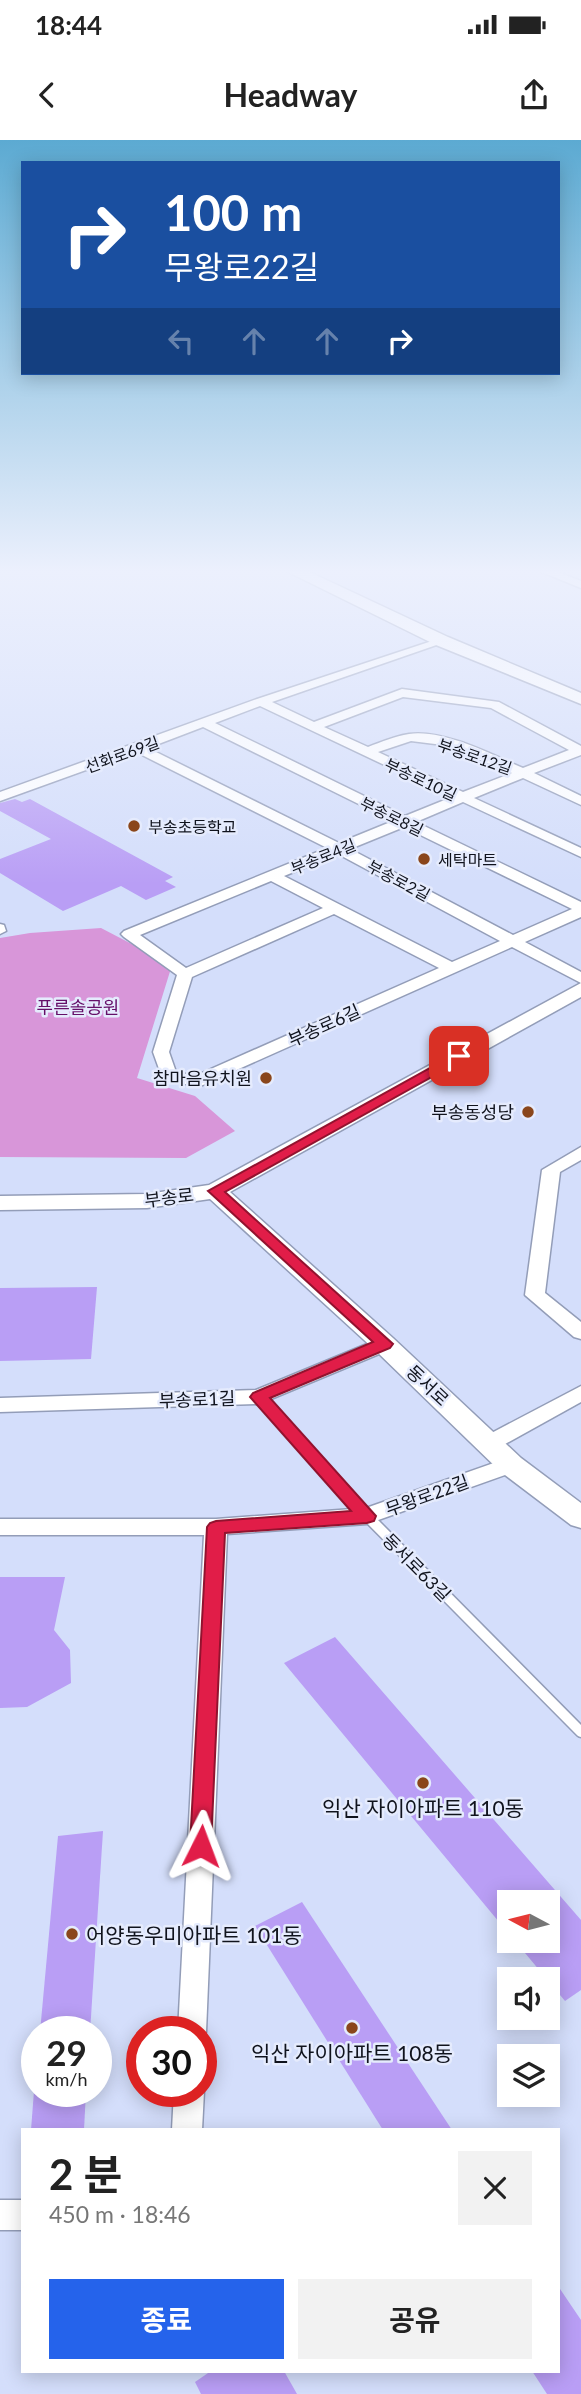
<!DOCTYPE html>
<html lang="ko">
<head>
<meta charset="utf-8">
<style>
	:root { --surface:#fff; --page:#f2f2f2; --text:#222; --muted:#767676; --accent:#2563eb }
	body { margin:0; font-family:Lato,"Noto Sans KR",sans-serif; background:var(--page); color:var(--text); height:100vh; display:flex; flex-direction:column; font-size:26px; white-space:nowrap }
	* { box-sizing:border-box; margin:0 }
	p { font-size:23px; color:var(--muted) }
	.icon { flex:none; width:38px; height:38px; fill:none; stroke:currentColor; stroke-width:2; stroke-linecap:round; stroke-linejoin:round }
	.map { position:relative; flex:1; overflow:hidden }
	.side { position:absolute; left:21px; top:1988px; width:539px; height:245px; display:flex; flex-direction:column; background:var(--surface); border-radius:0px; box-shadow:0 4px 18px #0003 }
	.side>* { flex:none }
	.top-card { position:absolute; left:21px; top:21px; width:539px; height:214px; border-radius:0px; box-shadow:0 4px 18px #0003; background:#1a4fa0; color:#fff; overflow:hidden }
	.needle { width:46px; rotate:277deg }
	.fabs { position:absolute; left:497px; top:1750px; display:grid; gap:14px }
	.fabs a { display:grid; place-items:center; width:63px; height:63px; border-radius:0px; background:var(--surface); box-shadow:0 4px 18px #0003; font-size:35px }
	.speed { position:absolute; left:21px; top:1876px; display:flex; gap:14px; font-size:35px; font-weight:700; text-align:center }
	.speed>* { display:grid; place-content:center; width:91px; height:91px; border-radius:50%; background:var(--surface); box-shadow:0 4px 18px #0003; line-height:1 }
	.speed small { font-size:18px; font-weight:400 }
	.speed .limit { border:10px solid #d22; background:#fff; color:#111 }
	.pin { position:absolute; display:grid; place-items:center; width:60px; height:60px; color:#fff; margin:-30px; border-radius:14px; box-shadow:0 4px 10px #0006 }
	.me { position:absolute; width:77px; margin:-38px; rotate:3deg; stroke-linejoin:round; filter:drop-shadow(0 0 5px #0008) }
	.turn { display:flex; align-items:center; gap:24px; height:147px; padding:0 28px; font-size:32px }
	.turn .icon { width:91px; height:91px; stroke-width:2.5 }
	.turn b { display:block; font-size:49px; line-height:60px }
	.lanes { display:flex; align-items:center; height:66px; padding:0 28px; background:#0003; justify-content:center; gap:35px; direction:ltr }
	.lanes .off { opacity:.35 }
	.round { display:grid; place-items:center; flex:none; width:74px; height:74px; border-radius:0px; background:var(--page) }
	.summary { display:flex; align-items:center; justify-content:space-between; height:119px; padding:0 28px }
	h1 { font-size:42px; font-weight:700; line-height:52px }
	.action { display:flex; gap:14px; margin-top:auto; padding:14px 28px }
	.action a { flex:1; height:80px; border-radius:0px; background:var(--accent); color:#fff; font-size:28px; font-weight:700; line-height:80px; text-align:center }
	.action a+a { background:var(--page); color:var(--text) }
	.status { display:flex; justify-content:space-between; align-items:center; height:49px; padding:0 35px; background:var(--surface); direction:ltr }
	.status svg { height:19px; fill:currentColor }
	header { display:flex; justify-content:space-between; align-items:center; height:91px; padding:0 28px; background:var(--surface); font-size:32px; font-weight:700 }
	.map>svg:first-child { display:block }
</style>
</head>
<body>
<div class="status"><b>18:44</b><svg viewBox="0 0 49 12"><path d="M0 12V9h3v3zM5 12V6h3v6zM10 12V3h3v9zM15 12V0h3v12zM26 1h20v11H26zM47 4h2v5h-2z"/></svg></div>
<header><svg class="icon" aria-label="back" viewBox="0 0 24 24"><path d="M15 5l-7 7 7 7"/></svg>Headway<svg class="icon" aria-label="share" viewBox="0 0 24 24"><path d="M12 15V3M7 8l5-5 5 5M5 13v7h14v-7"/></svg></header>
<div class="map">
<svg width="581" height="2254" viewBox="0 0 581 2254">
	<rect width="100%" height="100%" fill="#d4defb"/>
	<!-- green -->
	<path fill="#d896d9" d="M101 788 172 825 137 938 195 956 235 991 186 1018 0 1017V798L30 793Z"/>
	<!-- building -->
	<g fill="#b99ef5">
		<path d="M15 659 22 662 30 659 173 737 165 741 176 747 146 760 121 746 63 771 0 733V719L51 699 0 671V663Z"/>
		<path d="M97 1147 91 1219 0 1221V1148Z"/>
		<path d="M0 1437H65L54 1490 70 1510 71 1543 27 1567 0 1568Z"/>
		<path d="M335 1497 581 1780V1850L565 1861 515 1801H548V1762H509V1794L284 1523Z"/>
		<path d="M103 1691 90 1892H40L58 1696Z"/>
		<path d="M302 1762 452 1990H383L255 1786Z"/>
		<path d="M34 1951H86L84 1990H31Z"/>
		<path d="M558 2146 581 2180V2254H547L532 2231H558Z"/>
		<path d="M211 2231H284L297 2254H201L195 2242Z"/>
	</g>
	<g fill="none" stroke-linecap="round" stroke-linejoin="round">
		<defs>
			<path id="service" d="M259 1257 367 1376 581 1592"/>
			<path id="pedestrian" d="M0 784 4 785 6 791 0 794Z"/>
			<g id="minor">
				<path d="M532 428H547L581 441V448Z"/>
				<path d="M438 499 448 501 272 562 314 582 402 549 499 562 581 606V615L534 633 581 656V665L523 638 474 658 581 708V717L463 662 416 682 581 762V777L525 802 581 832V843L512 807 203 945 197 946 163 940 153 912 177 835 124 797 121 794 124 791 327 708 136 612 0 661V652L257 559ZM403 557 491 568 569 610 523 628C493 615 443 589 409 594 395 596 381 602 368 607L324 587ZM260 566 452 657 405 676 215 583ZM203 587 393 681 339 703 148 608ZM411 601 443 605 512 633 463 652 378 612ZM404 687 572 769 513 795 350 709ZM338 714 500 801 452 822 284 736ZM271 741 323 768 186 828 140 795ZM334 774 439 828 195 936 176 932 169 912 192 837Z"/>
				<path d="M581 1007V1020L560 1032 545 1153 581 1182V1199L574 1197 525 1155 542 1030Z"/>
				<path d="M384 1197 391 1199 394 1204 391 1209 259 1264 0 1272V1258L256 1250Z"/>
				<path d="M581 1246V1262L498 1308 490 1310 482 1308 479 1303 482 1298Z"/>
				<path d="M511 1317 519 1320 522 1325 519 1330 367 1384 227 1394 206 1892 201 1902V1892H178L204 1395H0V1379H216L366 1368Z"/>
				<path d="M201 1946 204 1951 202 1990H172L174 1951H201Z"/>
				<rect x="0" y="2060" width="23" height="30"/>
			</g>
			<path id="tertiary" d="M581 843V857L230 1052 393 1198 521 1318 581 1363V1388L571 1385 501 1332 375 1210 210 1059 147 1068 0 1070V1056L147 1054 209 1045Z"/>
			<path id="secondary" d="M280 428H301L448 497 581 553V564L436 505Z"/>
		</defs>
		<!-- service casing -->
		<use href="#service" stroke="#939db8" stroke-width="13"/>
		<!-- pedestrian casing -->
		<use href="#pedestrian" stroke="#939db8" stroke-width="3"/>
		<!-- minor casing -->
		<use href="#minor" stroke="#939db8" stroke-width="3"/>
		<!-- tertiary casing -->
		<use href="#tertiary" stroke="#939db8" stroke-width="3"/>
		<!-- secondary casing -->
		<use href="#secondary" stroke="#939db8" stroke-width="3"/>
		<!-- service -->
		<use href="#service" stroke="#fff" stroke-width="10"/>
		<!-- pedestrian -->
		<use href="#pedestrian" fill="#fff" fill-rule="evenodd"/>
		<!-- minor -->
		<use href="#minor" fill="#fff" fill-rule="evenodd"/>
		<!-- tertiary -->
		<use href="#tertiary" fill="#fff" fill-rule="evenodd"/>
		<!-- secondary -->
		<use href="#secondary" fill="#fff" fill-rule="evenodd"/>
	</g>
	<!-- sky -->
	<linearGradient id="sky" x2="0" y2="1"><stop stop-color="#5caad2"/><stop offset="0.58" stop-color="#ecf0fd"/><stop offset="1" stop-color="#ecf0fd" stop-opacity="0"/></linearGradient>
	<rect width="581" height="744" fill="url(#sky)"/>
	<!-- route -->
	<path fill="#e11d48" stroke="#92132f" stroke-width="2" d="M459 912 466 916 464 919 225 1052 393 1204 390 1208 270 1258 376 1376 374 1381 367 1383 225 1393 211 1706 208 1712 201 1715 193 1712 190 1706 207 1387 210 1383 216 1381 351 1371 250 1257 253 1253 373 1202 208 1051Z"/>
	<!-- markers -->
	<g fill="#8a461b" stroke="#e5ebfd" stroke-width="2.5">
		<circle cx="134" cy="686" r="7"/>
		<circle cx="424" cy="719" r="7"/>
		<circle cx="266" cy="938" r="7"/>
		<circle cx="528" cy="972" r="7"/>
		<circle cx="423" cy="1643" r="7"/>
		<circle cx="72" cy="1794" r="7"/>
		<circle cx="352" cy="1888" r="7"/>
	</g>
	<g text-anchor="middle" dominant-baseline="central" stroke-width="5" stroke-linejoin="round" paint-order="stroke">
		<!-- far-street labels -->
		<g font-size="16" fill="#10131d" stroke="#e5ebfd">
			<text transform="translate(122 614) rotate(-20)">선화로69길</text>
			<text transform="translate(475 616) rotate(19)">부송로12길</text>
			<text transform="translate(421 639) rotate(25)">부송로10길</text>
			<text transform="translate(392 676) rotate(26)">부송로8길</text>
			<text transform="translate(323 716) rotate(-22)">부송로4길</text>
			<text transform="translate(399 740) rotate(28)">부송로2길</text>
		</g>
		<!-- far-poi labels -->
		<g font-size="16" fill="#10131d" stroke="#e5ebfd" text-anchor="start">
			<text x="148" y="686">부송초등학교</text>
			<text x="438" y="719">세탁마트</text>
		</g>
		<!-- park labels -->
		<g font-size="18" fill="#650f69" stroke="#e5ebfd">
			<text x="78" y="867">푸른솔공원</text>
		</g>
		<!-- street labels -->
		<g font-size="18" fill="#10131d" stroke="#e5ebfd">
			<text transform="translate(324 885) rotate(-24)">부송로6길</text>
			<text transform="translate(169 1057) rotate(-7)">부송로</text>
			<text transform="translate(428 1245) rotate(43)">동서로</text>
			<text transform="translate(197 1259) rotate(-2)">부송로1길</text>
			<text transform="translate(427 1355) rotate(-20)">무왕로22길</text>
			<text transform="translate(417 1427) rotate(45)">동서로63길</text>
		</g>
		<!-- poi labels -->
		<g font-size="18" fill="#10131d" stroke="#e5ebfd" text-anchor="end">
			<text x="252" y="938">참마음유치원</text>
			<text x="514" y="972">부송동성당</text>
		</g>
		<!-- near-poi labels -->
		<g font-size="21" fill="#10131d" stroke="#e5ebfd">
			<text x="423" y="1667">익산 자이아파트 110동</text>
			<text x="86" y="1794" text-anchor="start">어양동우미아파트 101동</text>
			<text x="352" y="1912">익산 자이아파트 108동</text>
		</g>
	</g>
</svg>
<div class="fabs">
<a><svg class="needle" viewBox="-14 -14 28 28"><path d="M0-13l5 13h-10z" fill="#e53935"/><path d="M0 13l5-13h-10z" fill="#767676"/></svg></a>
<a><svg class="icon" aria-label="sound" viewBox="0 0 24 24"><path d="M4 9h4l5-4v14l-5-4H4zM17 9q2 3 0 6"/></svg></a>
<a><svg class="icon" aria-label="layers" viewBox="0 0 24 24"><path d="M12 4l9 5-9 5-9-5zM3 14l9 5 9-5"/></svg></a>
</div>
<div class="speed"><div>29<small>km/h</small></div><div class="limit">30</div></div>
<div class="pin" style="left:459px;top:916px;background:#d93025"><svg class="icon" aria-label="arrive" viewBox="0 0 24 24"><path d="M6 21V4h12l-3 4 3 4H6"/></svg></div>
<svg class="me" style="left:201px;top:1706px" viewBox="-20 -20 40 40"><path d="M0-17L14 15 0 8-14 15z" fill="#e11d48" stroke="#fff" stroke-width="4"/></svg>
<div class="top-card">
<div class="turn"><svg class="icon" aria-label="right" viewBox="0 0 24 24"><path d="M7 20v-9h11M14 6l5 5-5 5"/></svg><div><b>100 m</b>무왕로22길</div></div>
<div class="lanes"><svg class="icon off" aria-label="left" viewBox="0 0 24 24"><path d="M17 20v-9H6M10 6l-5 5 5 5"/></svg><svg class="icon off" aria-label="ahead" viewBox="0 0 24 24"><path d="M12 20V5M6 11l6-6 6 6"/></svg><svg class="icon off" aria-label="ahead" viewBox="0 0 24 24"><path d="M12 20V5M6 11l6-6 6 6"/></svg><svg class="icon" aria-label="right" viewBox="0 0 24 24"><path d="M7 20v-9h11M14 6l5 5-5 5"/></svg></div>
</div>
<section class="side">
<div class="summary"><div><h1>2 분</h1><p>450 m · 18:46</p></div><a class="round"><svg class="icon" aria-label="close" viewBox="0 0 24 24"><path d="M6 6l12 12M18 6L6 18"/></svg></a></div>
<div class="action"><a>종료</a><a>공유</a></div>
</section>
</div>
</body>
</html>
